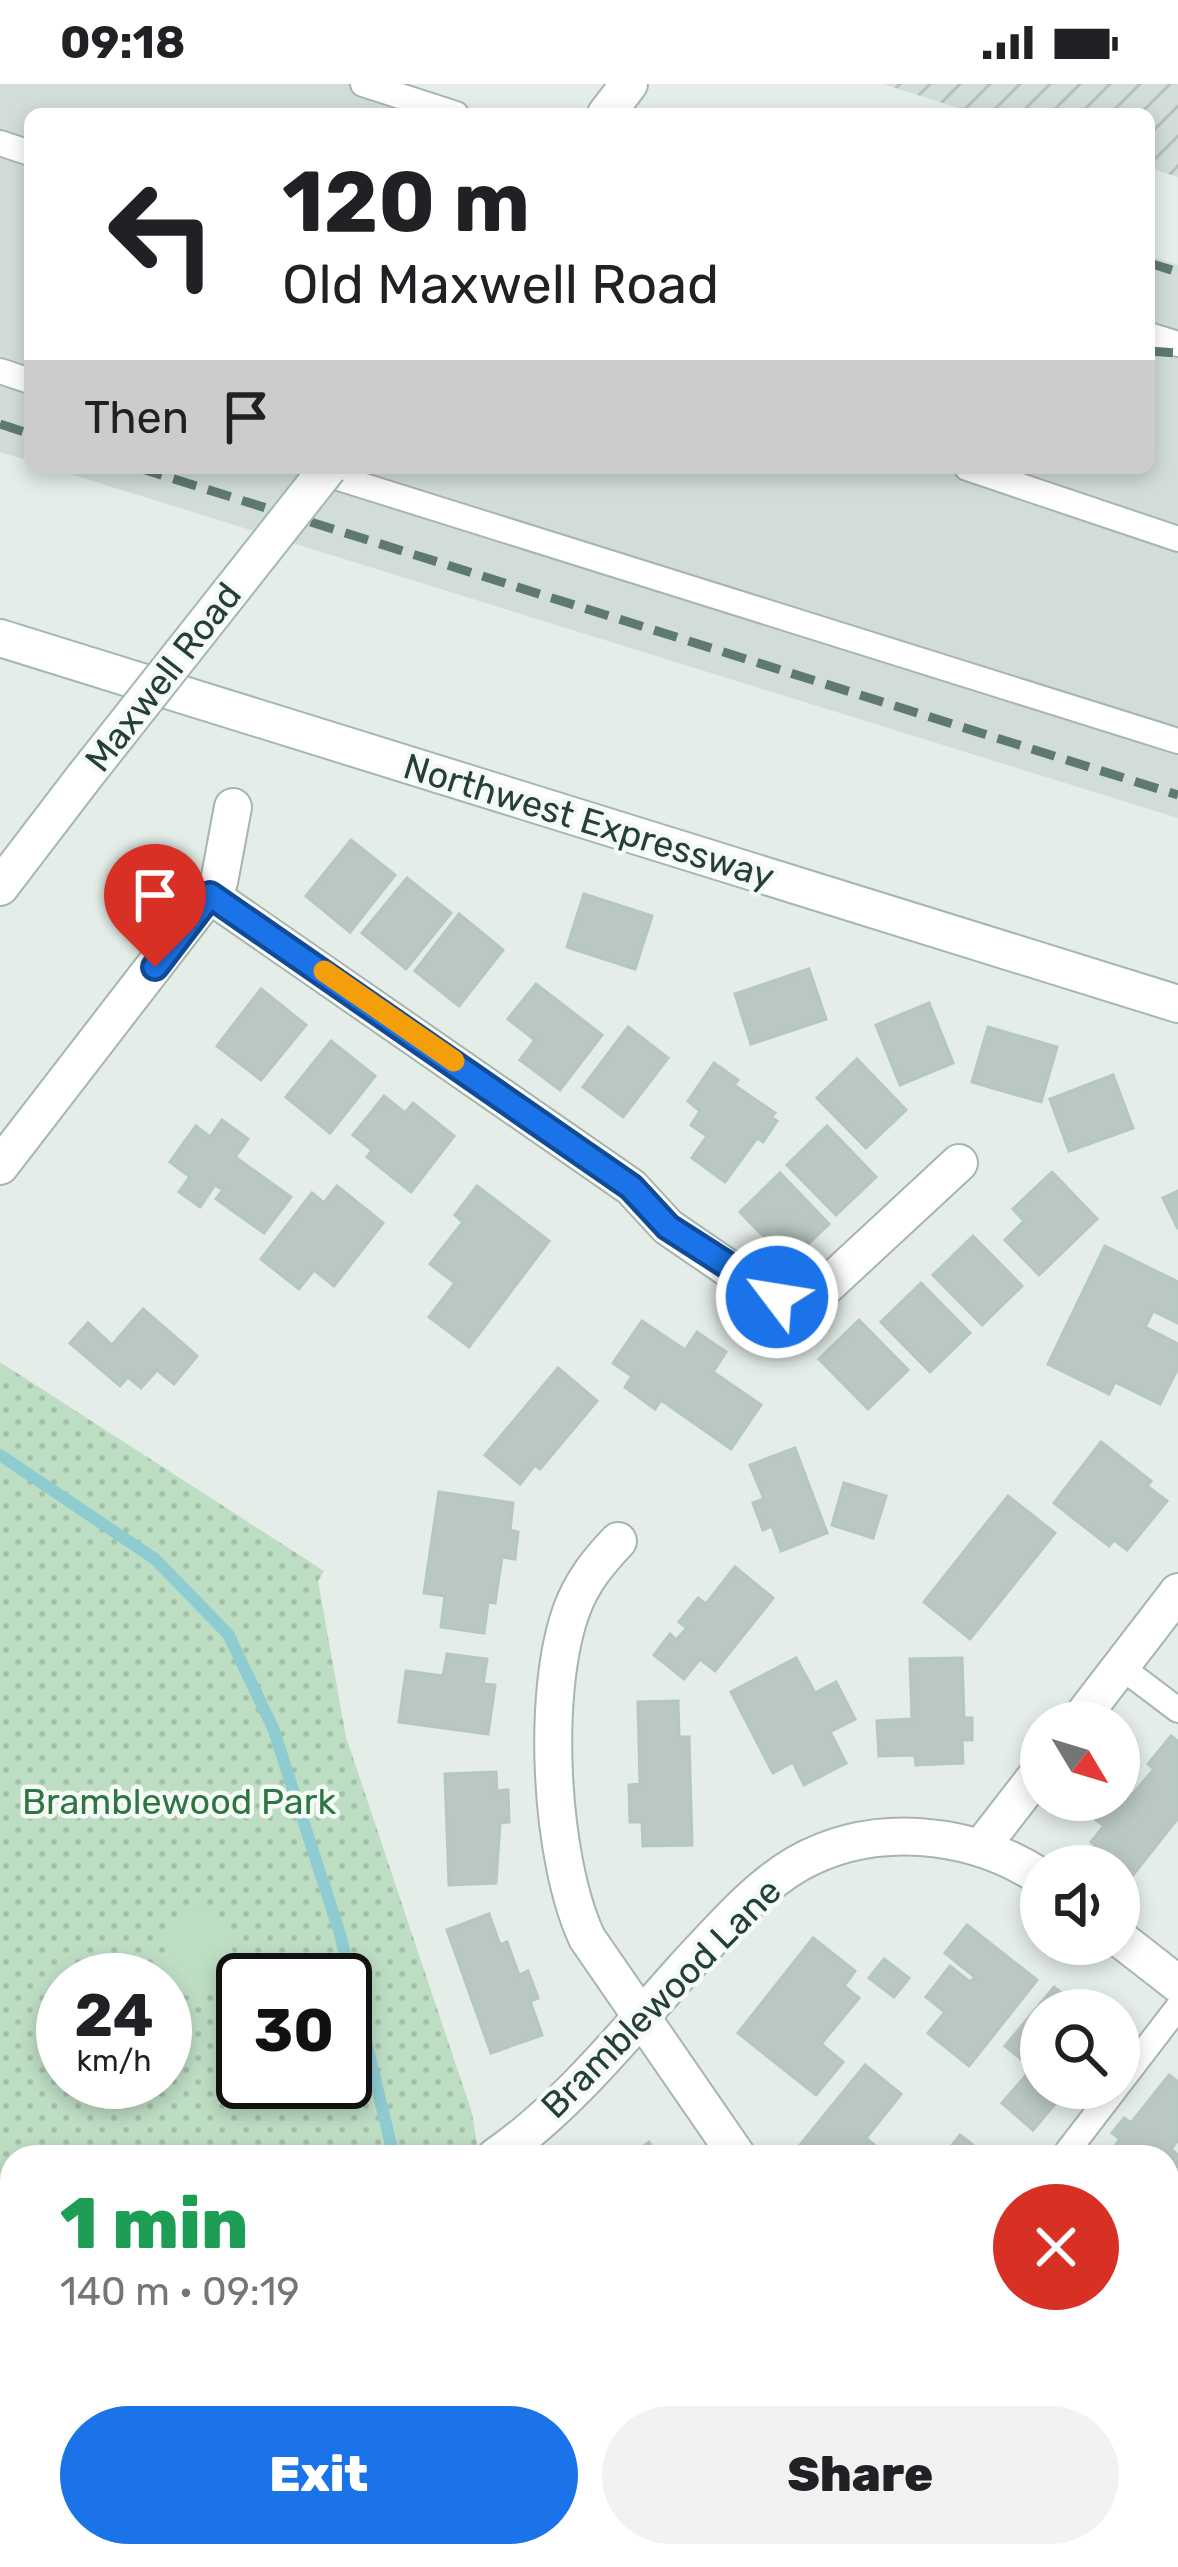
<!DOCTYPE html>
<html lang="en">
<head>
<meta charset="utf-8">
<style>
	:root { --surface:#fff; --page:#f2f2f2; --text:#202124; --muted:#757577; --accent:#1a73e8 }
	body { margin:0; font-family:Rubik,sans-serif; background:var(--page); color:var(--text); height:100vh; display:flex; flex-direction:column; font-size:45px; white-space:nowrap }
	* { box-sizing:border-box; margin:0 }
	p { font-size:39px; color:var(--muted) }
	.icon { flex:none; width:66px; height:66px; fill:none; stroke:currentColor; stroke-width:2; stroke-linecap:round; stroke-linejoin:round }
	.map { position:relative; flex:1; overflow:hidden }
	.side { position:absolute; left:0px; top:2061px; width:1179px; height:423px; display:flex; flex-direction:column; background:var(--surface); border-radius:36px 36px 0 0; box-shadow:0 6px 18px #0003 }
	.side>* { flex:none }
	.hud { position:absolute; left:24px; top:24px; width:1131px; height:366px; border-radius:18px; box-shadow:0 6px 18px #0003; background:#fff; color:var(--text); overflow:hidden }
	.needle { width:78px; rotate:128deg }
	.tools { position:absolute; left:1020px; top:1617px; display:grid; gap:24px }
	.tools a { display:grid; place-items:center; width:120px; height:120px; border-radius:50%; background:var(--surface); box-shadow:0 6px 18px #0003; font-size:60px }
	.speed { position:absolute; left:36px; top:1869px; display:flex; gap:24px; font-size:60px; font-weight:700; text-align:center }
	.speed>* { display:grid; place-content:center; width:156px; height:156px; border-radius:50%; background:var(--surface); box-shadow:0 6px 18px #0003; line-height:1 }
	.speed small { font-size:30px; font-weight:400 }
	.speed .limit { border:6px solid #111; border-radius:18px; background:#fff; color:#111 }
	.pin { position:absolute; display:grid; place-items:center; width:102px; height:102px; color:#fff; margin:-123px -51px; border-radius:50% 50% 50% 0; rotate:-45deg; box-shadow:0 0 12px #0007 }
	.pin .icon { rotate:45deg }
	.me { position:absolute; width:132px; margin:-66px; rotate:301deg; stroke-linejoin:round; filter:drop-shadow(0 0 9px #0008) }
	.turn { display:flex; align-items:center; gap:42px; height:252px; padding:0 60px; font-size:54px }
	.turn .icon { width:156px; height:156px; stroke-width:2.5 }
	.turn b { display:block; font-size:84px; line-height:102px }
	.then { display:flex; align-items:center; height:114px; padding:0 60px; background:#0003; gap:24px; font-size:45px }
	.round { display:grid; place-items:center; flex:none; width:126px; height:126px; border-radius:63px; background:var(--page) }
	.overview { display:flex; align-items:center; justify-content:space-between; height:204px; padding:0 60px }
	h1 { font-size:72px; font-weight:800; line-height:90px; color:#1e9e55 }
	.cta { display:flex; gap:24px; margin-top:auto; padding:24px 60px }
	.cta a { flex:1; height:138px; border-radius:72px; background:var(--accent); color:#fff; font-size:48px; font-weight:800; line-height:138px; text-align:center }
	.cta a+a { background:var(--page); color:var(--text) }
	.status { display:flex; justify-content:space-between; align-items:center; height:84px; padding:0 60px; background:var(--surface); direction:ltr }
	.status svg { height:33px; fill:currentColor }
	.map>svg:first-child { display:block }
</style>
</head>
<body>
<div class="status"><b>09:18</b><svg viewBox="0 0 49 12"><path d="M0 12V9h3v3zM5 12V6h3v6zM10 12V3h3v9zM15 12V0h3v12zM26 1h20v11H26zM47 4h2v5h-2z"/></svg></div>
<div class="map">
<svg width="1178" height="2483" viewBox="0 0 1178 2483">
	<defs>
		<pattern id="industrial-furrows" width="10" height="10" patternUnits="userSpaceOnUse" patternTransform="scale(3)"><rect width="10" height="10" fill="#d2ddd7"/><path d="M-1 1l2-2M0 10L10 0M9 11l2-2" fill="none" stroke="#b4bfb9"/></pattern>
		<pattern id="park-dots" width="8" height="8" patternUnits="userSpaceOnUse" patternTransform="scale(3)"><rect width="8" height="8" fill="#bedec4"/><path d="M2 2h.1M6 6h.1" fill="none" stroke="#a3c0a9" stroke-width="1.8" stroke-linecap="round"/></pattern>
	</defs>
	<rect width="100%" height="100%" fill="#e4ede8"/>
	<!-- built -->
	<g fill="#d2ddd7">
		<path d="M0 0H392L485 30H30V377L0 368Z"/>
		<path d="M1149 172 1178 181V734L51 384H1149Z"/>
	</g>
	<!-- industrial -->
	<path fill="url(#industrial-furrows)" d="M883 0H1178V93L1149 84V30H977Z"/>
	<!-- park -->
	<path fill="url(#park-dots)" fill-rule="evenodd" d="M0 1278 324 1487 318 1497 346 1653 472 2029 479 2073H12V2472H611L620 2483H0ZM63 1896H165V1998H63ZM243 1896H345V1998H243Z"/>
	<!-- garden -->
	<path fill="#bedec4" d="M198 1827 224 1837 240 1892 182 1910C160 1885 153 1832 198 1827Z"/>
	<g fill="none" stroke-linecap="round" stroke-linejoin="round">
		<!-- stream -->
		<g stroke="#8eccd1" stroke-width="12">
			<path d="M0 1371 155 1475 228 1550 273 1644 340 1850 394 2073"/>
			<path d="M493 2472 497 2483"/>
		</g>
	</g>
	<!-- building -->
	<g fill="#b9c8c1" stroke="#b6c7bf" stroke-width="3">
		<path d="M351 756 395 791 350 848 306 812Z"/>
		<path d="M407 794 451 829 406 885 362 849Z"/>
		<path d="M584 810 652 832 635 885 567 863Z"/>
		<path d="M459 830 503 866 459 922 415 887Z"/>
		<path d="M809 885 826 935 751 960 735 910Z"/>
		<path d="M536 900 602 951 560 1006 520 976 535 956 508 935Z"/>
		<path d="M261 905 306 941 261 996 217 962Z"/>
		<path d="M929 919 953 979 900 1001 876 941Z"/>
		<path d="M628 943 668 974 623 1033 583 1003Z"/>
		<path d="M988 943 1057 963 1041 1018 972 998Z"/>
		<path d="M331 957 375 992 330 1049 286 1013Z"/>
		<path d="M857 975 906 1026 866 1064 817 1014Z"/>
		<path d="M714 979 738 996 734 1001 775 1029 771 1033 777 1037 763 1058 757 1054 725 1098 692 1074 707 1052 691 1041 700 1027 688 1017Z"/>
		<path d="M1113 991 1133 1044 1069 1067 1050 1015Z"/>
		<path d="M384 1012 405 1029 413 1019 454 1052 411 1108 367 1073 372 1066 353 1051Z"/>
		<path d="M222 1036 248 1055 235 1073 291 1113 264 1149 216 1115 223 1106 215 1101 200 1123 179 1108 190 1093 170 1078 196 1042 210 1053Z"/>
		<path d="M827 1042 876 1093 836 1131 787 1081Z"/>
		<path d="M1052 1088 1097 1135 1039 1191 1005 1156 1024 1137 1013 1125Z"/>
		<path d="M780 1089 829 1140 789 1178 740 1128Z"/>
		<path d="M337 1102 383 1139 334 1202 314 1186 299 1205 261 1175 312 1109 324 1119Z"/>
		<path d="M477 1102 549 1157 469 1263 429 1233 455 1199 430 1180 463 1138 455 1131Z"/>
		<path d="M1178 1107V1145L1163 1114Z"/>
		<path d="M973 1152 1022 1202 982 1241 933 1191Z"/>
		<path d="M1105 1162 1178 1198V1239L1153 1227 1145 1243 1178 1260V1284L1160 1320 1115 1298 1109 1310 1048 1280Z"/>
		<path d="M921 1199 970 1249 930 1288 881 1238Z"/>
		<path d="M143 1225 197 1272 174 1300 157 1286 141 1304 128 1293 120 1302 70 1259 88 1239 112 1261Z"/>
		<path d="M859 1236 908 1286 868 1325 819 1275Z"/>
		<path d="M642 1237 685 1266 697 1248 726 1268 713 1288 761 1321 731 1365 661 1316 655 1325 625 1303 632 1292 613 1279Z"/>
		<path d="M558 1284 597 1317 540 1385 535 1381 520 1400 485 1371Z"/>
		<path d="M1101 1358 1151 1397 1147 1402 1167 1417 1127 1466 1114 1456 1109 1462 1054 1419Z"/>
		<path d="M795 1364 827 1449 781 1467 772 1442 763 1446 753 1419 764 1415 750 1381Z"/>
		<path d="M844 1399 886 1412 873 1454 832 1441Z"/>
		<path d="M439 1408 513 1419 510 1446 518 1448 515 1475 502 1473 495 1519 488 1518 484 1549 441 1543 445 1512 424 1509Z"/>
		<path d="M1008 1412 1055 1449 970 1555 924 1518Z"/>
		<path d="M735 1483 773 1514 715 1587 700 1575 684 1595 654 1571 670 1550 676 1556 687 1544 679 1538 698 1514 706 1520Z"/>
		<path d="M447 1570 487 1575 483 1600 495 1601 488 1650 399 1638 406 1587 443 1592Z"/>
		<path d="M796 1574 815 1609 836 1598 855 1635 830 1648 846 1679 804 1701 793 1678 773 1689 731 1608Z"/>
		<path d="M962 1574 964 1634H972V1656H962L963 1679 916 1681 915 1671 879 1672 877 1637 912 1635 910 1575Z"/>
		<path d="M678 1617 679 1653H689L692 1761 643 1762 642 1738H630L629 1701 640 1700 638 1618Z"/>
		<path d="M1171 1652 1178 1657V1734L1133 1791 1091 1758 1104 1742 1095 1735 1109 1716H1119L1120 1702 1132 1711 1154 1685 1148 1680Z"/>
		<path d="M496 1688 497 1707 508 1706 509 1738 500 1739 496 1799 449 1801 445 1690Z"/>
		<path d="M489 1830 500 1861 507 1858 519 1891 528 1887 538 1914 530 1917 542 1951 491 1969 447 1846Z"/>
		<path d="M967 1841 1037 1896 969 1982 928 1949 945 1928 926 1913 950 1882 970 1898 975 1893 945 1869Z"/>
		<path d="M813 1854 855 1887 844 1902 859 1914 821 1960 843 1978 816 2011 738 1949Z"/>
		<path d="M884 1875 909 1894 894 1913 869 1894Z"/>
		<path d="M1054 1903 1074 1919 1081 1911 1096 1923 1093 1926H1041V1991L1005 1962Z"/>
		<path d="M865 1981 901 2010 866 2054 889 2073H815L800 2061Z"/>
		<path d="M1029 1988 1041 1999V2004H1047L1060 2014 1033 2046 1002 2019Z"/>
		<path d="M1169 1991 1178 1998V2056L1171 2065 1178 2071V2095L1167 2109V2073H1118L1111 2067 1120 2055 1112 2049 1124 2034 1131 2039Z"/>
		<path d="M1057 2004H1083L1073 2017Z"/>
		<path d="M960 2051 988 2073H943Z"/>
		<path d="M649 2058 659 2073H628Z"/>
		<path d="M1178 2265V2333L1167 2326 1171 2317 1167 2314V2282Z"/>
		<path d="M1167 2467 1178 2472V2483H1134L1139 2472H1167Z"/>
		<path d="M1065 2472H1115L1110 2483H1060Z"/>
		<path d="M863 2473 875 2477 880 2483H847Z"/>
	</g>
	<g fill="none" stroke-linecap="round" stroke-linejoin="round">
		<defs>
			<g id="lane">
				<path d="M363 0 456 30"/>
				<path d="M0 59 30 69"/>
				<path d="M1149 251 1178 260"/>
				<path d="M0 287 30 297"/>
				<path d="M967 384 1178 455"/>
				<path d="M310 385 1178 657"/>
				<path d="M1121 1583 1178 1626"/>
				<path d="M1119 2000 1178 1923"/>
				<path d="M1063 2073 1116 2004"/>
				<path d="M1167 2160 1178 2167"/>
			</g>
			<g id="street">
				<path d="M210 811 631 1103 668 1143 757 1204 796 1216 822 1206 959 1079"/>
				<path d="M0 1082 219 798 233 723"/>
				<path d="M618 1457C598 1478 582 1498 572 1525 541 1608 550 1775 587 1854L738 2073"/>
				<path d="M1078 1638 1178 1508"/>
				<path d="M982 1762 1041 1686"/>
				<path d="M1119 1854 1178 1900"/>
				<path d="M495 2073C569 2022 629 1945 689 1879 721 1845 756 1804 797 1780 873 1737 970 1747 1041 1793"/>
				<path d="M0 2311 12 2296"/>
				<path d="M1167 2393 1178 2396"/>
			</g>
			<g id="secondary">
				<path d="M606 30 629 0"/>
				<path d="M0 554 1178 920"/>
				<path d="M0 803 84 693"/>
			</g>
		</defs>
		<!-- lane casing -->
		<use href="#lane" stroke="#a7b5af" stroke-width="28"/>
		<!-- street casing -->
		<use href="#street" stroke="#a7b5af" stroke-width="40"/>
		<!-- secondary casing -->
		<use href="#secondary" stroke="#a3b9af" stroke-width="40"/>
		<!-- lane -->
		<use href="#lane" stroke="#fff" stroke-width="24"/>
		<!-- street -->
		<use href="#street" stroke="#fff" stroke-width="36"/>
		<!-- secondary -->
		<use href="#secondary" stroke="#fff" stroke-width="36"/>
		<!-- rail -->
		<g stroke="#5e7a70" stroke-width="9" stroke-dasharray="24 12" stroke-linecap="butt">
			<path d="M1149 179 1178 188"/>
			<path d="M1149 267 1178 269"/>
			<path d="M0 340 30 350"/>
			<path d="M139 384 1178 711"/>
		</g>
		<defs>
			<path id="secondary-bridge" d="M84 693 328 384"/>
		</defs>
		<!-- secondary-bridge casing -->
		<use href="#secondary-bridge" stroke="#a3b9af" stroke-width="40" stroke-linecap="butt"/>
		<!-- secondary-bridge -->
		<use href="#secondary-bridge" stroke="#fff" stroke-width="36"/>
	</g>
	<g fill="none" stroke-linecap="round" stroke-linejoin="round">
		<defs>
			<path id="route" d="M155 883 210 811 631 1103 668 1143 777 1213"/>
		</defs>
		<!-- route casing -->
		<use href="#route" stroke="#114b97" stroke-width="30"/>
		<!-- route -->
		<use href="#route" stroke="#1a73e8" stroke-width="21"/>
		<!-- slow -->
		<path stroke="#f59e0b" stroke-width="21" d="M324 887 454 977"/>
	</g>
	<g text-anchor="middle" dominant-baseline="central" stroke-width="9" stroke-linejoin="round" paint-order="stroke">
		<!-- street labels -->
		<g font-size="36" fill="#243f35" stroke="#f5faf7">
			<text transform="translate(163 593) rotate(-52)">Maxwell Road</text>
			<text transform="translate(589 737) rotate(17)">Northwest Expressway</text>
			<text transform="translate(661 1914) rotate(-45)">Bramblewood Lane</text>
		</g>
		<!-- park labels -->
		<g font-size="36" fill="#2e7544" stroke="#f5faf7">
			<text x="179" y="1717">Bramblewood Park</text>
		</g>
	</g>
</svg>
<div class="tools">
<a><svg class="needle" viewBox="-14 -14 28 28"><path d="M0-13l5 13h-10z" fill="#e53935"/><path d="M0 13l5-13h-10z" fill="#757577"/></svg></a>
<a><svg class="icon" aria-label="sound" viewBox="0 0 24 24"><path d="M4 9h4l5-4v14l-5-4H4zM17 9q2 3 0 6"/></svg></a>
<a><svg class="icon" aria-label="search" viewBox="0 0 24 24"><circle cx="10" cy="10" r="6"/><path d="M15 15l6 6"/></svg></a>
</div>
<div class="speed"><div>24<small>km/h</small></div><div class="limit">30</div></div>
<div class="pin" style="left:155px;top:883px;background:#d93025"><svg class="icon" aria-label="arrive" viewBox="0 0 24 24"><path d="M6 21V4h12l-3 4 3 4H6"/></svg></div>
<svg class="me" style="left:777px;top:1213px" viewBox="-20 -20 40 40"><circle r="17" fill="#1a73e8" stroke="#fff" stroke-width="3"/><path d="M0-11L8 9 0 5-8 9z" fill="#fff"/></svg>
<div class="hud">
<div class="turn"><svg class="icon" aria-label="left" viewBox="0 0 24 24"><path d="M17 20v-9H6M10 6l-5 5 5 5"/></svg><div><b>120 m</b>Old Maxwell Road</div></div>
<div class="then">Then<svg class="icon" aria-label="arrive" viewBox="0 0 24 24"><path d="M6 21V4h12l-3 4 3 4H6"/></svg></div>
</div>
<section class="side">
<div class="overview"><div><h1>1 min</h1><p>140 m · 09:19</p></div><a class="round" style="background:#d93025;color:#fff"><svg class="icon" aria-label="close" viewBox="0 0 24 24"><path d="M6 6l12 12M18 6L6 18"/></svg></a></div>
<div class="cta"><a>Exit</a><a>Share</a></div>
</section>
</div>
</body>
</html>
